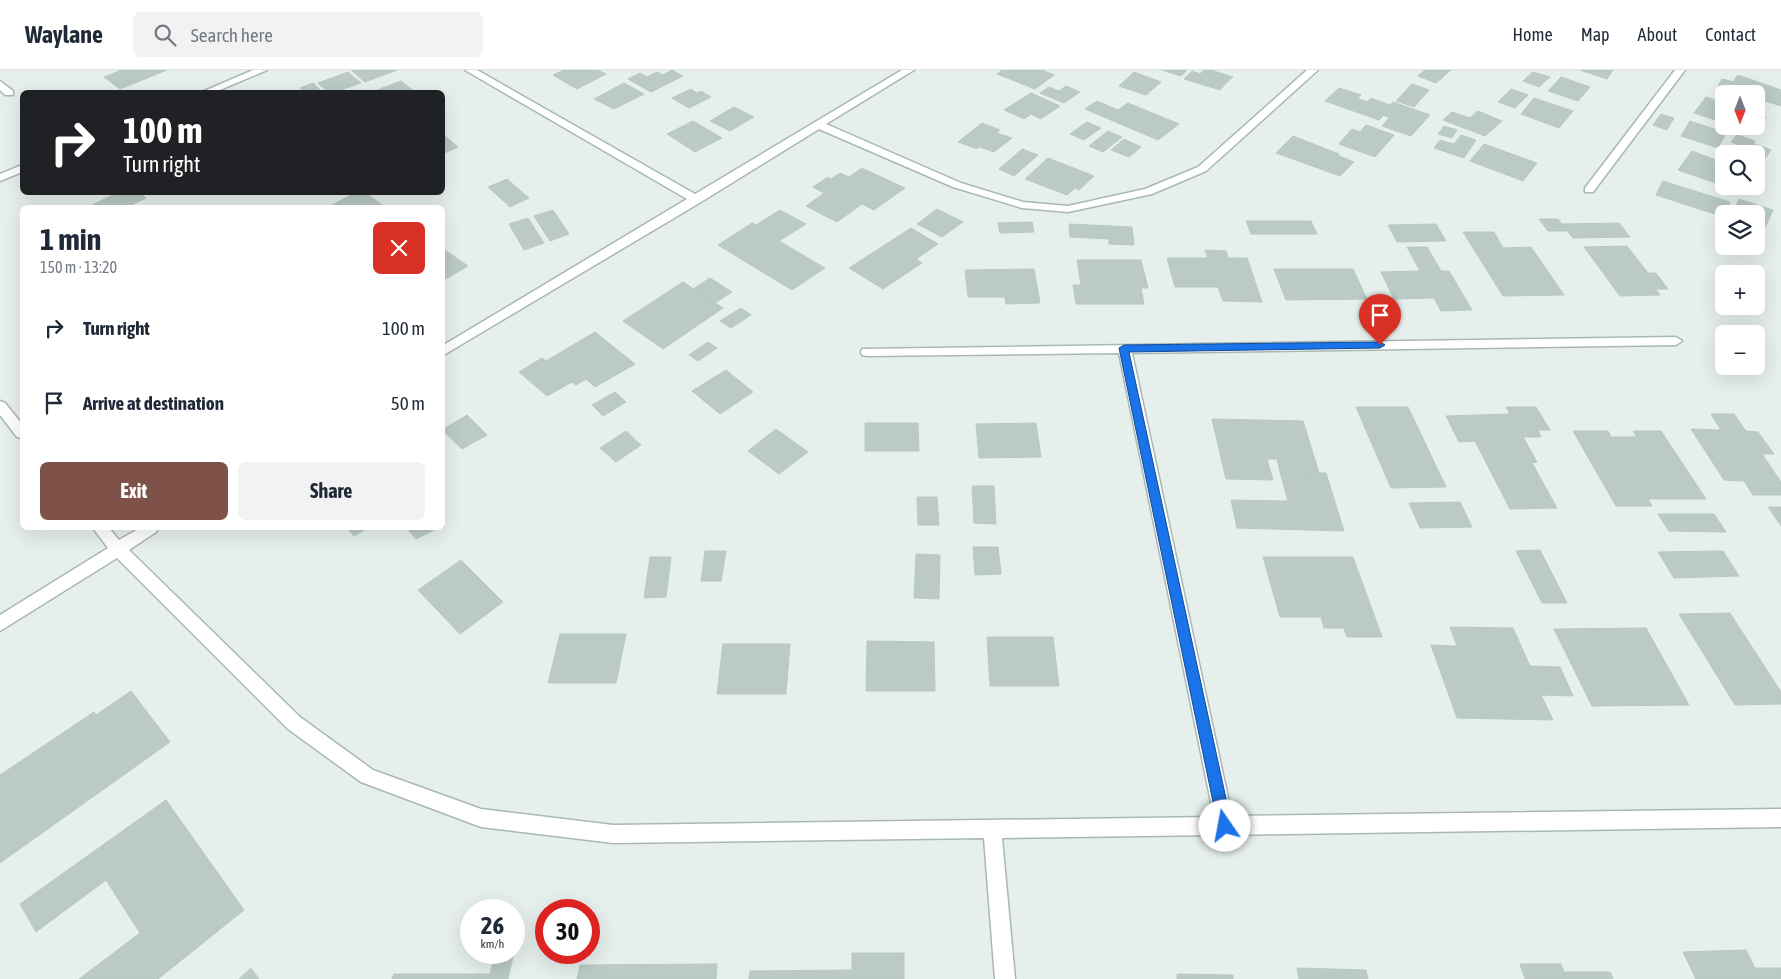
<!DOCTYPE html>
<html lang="en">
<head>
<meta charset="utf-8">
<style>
	:root { --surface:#fff; --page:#f2f2f3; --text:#1f2937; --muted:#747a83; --line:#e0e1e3; --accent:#7f5249 }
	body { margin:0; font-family:"Asap Condensed",sans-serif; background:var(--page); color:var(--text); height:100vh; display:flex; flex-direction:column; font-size:19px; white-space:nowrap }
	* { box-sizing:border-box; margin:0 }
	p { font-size:16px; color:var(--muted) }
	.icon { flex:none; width:28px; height:28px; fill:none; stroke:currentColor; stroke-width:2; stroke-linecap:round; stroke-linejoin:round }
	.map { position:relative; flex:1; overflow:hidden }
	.panel { position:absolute; left:20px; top:135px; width:425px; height:325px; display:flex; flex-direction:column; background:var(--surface); border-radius:8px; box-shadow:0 5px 20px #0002 }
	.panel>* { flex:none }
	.guide { position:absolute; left:20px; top:20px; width:425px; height:105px; border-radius:8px; box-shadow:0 5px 20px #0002; background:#202124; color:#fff; overflow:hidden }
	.needle { width:32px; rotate:180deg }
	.fabs { position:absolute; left:1715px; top:15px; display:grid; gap:10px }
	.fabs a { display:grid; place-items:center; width:50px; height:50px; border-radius:8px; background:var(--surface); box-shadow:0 5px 20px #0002; font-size:25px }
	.speed { position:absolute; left:460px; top:829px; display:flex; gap:10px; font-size:25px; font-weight:700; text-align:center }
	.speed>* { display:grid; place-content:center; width:65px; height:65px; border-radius:50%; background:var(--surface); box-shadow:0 5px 20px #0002; line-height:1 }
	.speed small { font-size:12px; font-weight:400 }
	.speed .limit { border:8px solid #d22; background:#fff; color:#111 }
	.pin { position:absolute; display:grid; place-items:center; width:42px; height:42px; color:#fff; margin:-51px -21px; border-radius:50% 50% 50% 0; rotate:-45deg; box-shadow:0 0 5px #0007 }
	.pin .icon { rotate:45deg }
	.me { position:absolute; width:55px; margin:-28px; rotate:348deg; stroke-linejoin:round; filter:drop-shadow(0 0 4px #0008) }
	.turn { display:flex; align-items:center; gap:18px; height:105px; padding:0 20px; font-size:22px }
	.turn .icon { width:65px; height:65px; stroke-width:2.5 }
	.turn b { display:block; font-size:35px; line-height:42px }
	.round { display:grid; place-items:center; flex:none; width:52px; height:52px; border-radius:8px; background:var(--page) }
	.overview { display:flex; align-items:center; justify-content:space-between; height:85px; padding:0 20px }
	h1 { font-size:30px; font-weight:700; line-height:38px }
	.button { display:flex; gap:10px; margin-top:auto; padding:10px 20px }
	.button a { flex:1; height:58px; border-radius:8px; background:var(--accent); color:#fff; font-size:20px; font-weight:700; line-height:58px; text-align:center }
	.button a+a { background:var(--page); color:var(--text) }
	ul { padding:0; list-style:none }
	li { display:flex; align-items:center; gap:15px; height:75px; padding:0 20px }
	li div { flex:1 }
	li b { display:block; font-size:19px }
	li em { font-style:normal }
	header { display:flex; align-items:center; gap:30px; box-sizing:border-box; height:70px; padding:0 25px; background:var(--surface); border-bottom:1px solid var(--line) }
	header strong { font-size:24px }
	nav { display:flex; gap:28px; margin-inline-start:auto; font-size:18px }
	.search { width:350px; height:45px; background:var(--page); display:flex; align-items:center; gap:12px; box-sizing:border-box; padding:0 18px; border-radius:8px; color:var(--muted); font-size:19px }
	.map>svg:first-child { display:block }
</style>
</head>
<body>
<header>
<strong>Waylane</strong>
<div class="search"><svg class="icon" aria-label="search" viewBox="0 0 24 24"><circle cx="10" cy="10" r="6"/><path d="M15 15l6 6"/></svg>Search here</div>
<nav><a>Home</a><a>Map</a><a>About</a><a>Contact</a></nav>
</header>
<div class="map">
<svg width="1781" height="909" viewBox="0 0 1781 909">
	<rect width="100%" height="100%" fill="#e6efeb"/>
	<!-- building -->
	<g fill="#bbcac4" stroke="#b8c9c2">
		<path d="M122 0H167L120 19 104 7Z"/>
		<path d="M351 0H397L365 12Z"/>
		<path d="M564 0H598L606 4 577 19 553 5Z"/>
		<path d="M672 0 683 6 651 22 628 9 640 3 647 7 657 2 663 5Z"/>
		<path d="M1002 0H1042L1054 5 1035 19 997 4Z"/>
		<path d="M1162 0H1187L1181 6Z"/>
		<path d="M1204 0H1211L1233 7 1227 12 1200 4Z"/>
		<path d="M1425 0H1451L1436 13 1418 6Z"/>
		<path d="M1580 0H1613L1607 9Z"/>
		<path d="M1192 1 1200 4 1227 12 1220 20 1184 9Z"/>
		<path d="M348 2 361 13 335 22H328L318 13Z"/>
		<path d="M1134 2 1161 12 1146 25 1119 16Z"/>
		<path d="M1533 2 1550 7 1539 17 1523 11Z"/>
		<path d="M1738 5 1781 20V36L1756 28V24H1743L1718 16 1722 9 1733 12Z"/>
		<path d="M1561 7 1590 17 1578 31 1548 21Z"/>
		<path d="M401 11 415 22H372Z"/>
		<path d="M313 13 322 22H305L300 18Z"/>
		<path d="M624 13 644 24 614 39 594 29Z"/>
		<path d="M1412 14 1429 20 1414 37 1396 31Z"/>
		<path d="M1066 16 1080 22 1064 33 1040 23 1049 17 1059 21Z"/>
		<path d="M1339 18 1361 25 1357 28 1367 32 1371 28 1390 35 1393 32 1430 45 1411 66 1382 56 1389 48 1384 45 1379 50 1325 31Z"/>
		<path d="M691 19 697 23 701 21 711 27 689 38 672 28Z"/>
		<path d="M1511 19 1528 25 1515 38 1498 32Z"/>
		<path d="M1031 23 1060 36 1041 49 1031 44 1024 49 1004 40Z"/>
		<path d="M1706 27 1724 33V53L1694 43Z"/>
		<path d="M1534 28 1573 41 1559 58 1521 44Z"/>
		<path d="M1097 31 1118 40 1128 33 1179 54 1158 70 1085 39Z"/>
		<path d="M734 37 754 47 730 61 710 51Z"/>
		<path d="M1478 41 1502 51 1485 66 1443 50 1452 42 1470 48Z"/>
		<path d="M1661 44 1674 48 1667 60 1653 55Z"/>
		<path d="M1756 44 1766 47 1754 63 1734 56H1756Z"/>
		<path d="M693 51 722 68 695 82 667 64Z"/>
		<path d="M1690 51 1726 63 1718 78 1681 66Z"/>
		<path d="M1087 52 1101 58 1084 70 1070 64Z"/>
		<path d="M982 53 1000 60 977 79 958 72Z"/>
		<path d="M1366 55 1394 65 1375 87 1339 74 1352 59 1360 62Z"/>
		<path d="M1444 56 1457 60 1452 68 1438 64Z"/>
		<path d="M1108 61 1122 67 1103 82 1089 76Z"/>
		<path d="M997 63 1012 68 994 82 980 77Z"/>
		<path d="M444 65 458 77 442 84V66Z"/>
		<path d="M1461 65 1476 70 1464 88 1434 78 1440 70 1454 74Z"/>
		<path d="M1737 65 1755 71 1749 79 1731 72Z"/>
		<path d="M1293 66 1339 84 1337 85 1354 92 1340 106 1276 83Z"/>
		<path d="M1124 69 1141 77 1129 87 1111 80Z"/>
		<path d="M1753 73 1771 80 1761 94 1756 92V84L1727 82 1732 76 1747 81Z"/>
		<path d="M1484 74 1537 93 1523 111 1470 91Z"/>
		<path d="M1022 79 1038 85 1014 106 999 99Z"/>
		<path d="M1692 81 1724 93V116L1678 100Z"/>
		<path d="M1048 88 1094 106 1079 120 1075 118 1067 125 1025 109Z"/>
		<path d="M862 98 905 118 874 140 862 134 837 152 806 136 824 123 813 117 828 107 831 109 840 103 849 107Z"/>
		<path d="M507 109 529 128 510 137 488 117Z"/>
		<path d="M1663 111 1730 132 1724 147 1656 125Z"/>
		<path d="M1724 116H1746L1742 123Z"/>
		<path d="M119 122H139L146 128 125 138H86Z"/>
		<path d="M357 122H365L386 138H326Z"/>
		<path d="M1739 129 1773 140 1763 162 1756 159V144H1732Z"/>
		<path d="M937 139 963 152 942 167 917 154Z"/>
		<path d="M553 140 569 164 550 171 534 146Z"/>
		<path d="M780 140 806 154 779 171 825 198 792 220 718 175 752 153 756 155Z"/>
		<path d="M528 148 544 173 524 180 509 154Z"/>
		<path d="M1539 149H1558L1567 161H1548Z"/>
		<path d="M1246 151H1311L1317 164H1251Z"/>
		<path d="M1032 152 1034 162 1000 163 998 153Z"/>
		<path d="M1619 153 1630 167 1573 168 1562 154Z"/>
		<path d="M1069 154 1132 157 1134 175 1109 174V169L1070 167Z"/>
		<path d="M1436 154 1446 171 1397 172 1388 155Z"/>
		<path d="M911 158 938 174 916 189 922 193 883 219 849 198Z"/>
		<path d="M1463 162H1494L1503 178 1531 177 1564 225 1503 226Z"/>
		<path d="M1627 176 1648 203H1656L1668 219H1656L1660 225 1620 226 1584 177Z"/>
		<path d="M1407 177H1427L1441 201H1449L1472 240 1441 241 1434 228 1394 229 1381 202 1420 201Z"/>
		<path d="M442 178 468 196 442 211Z"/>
		<path d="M1205 180 1226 181 1228 188H1247L1262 232 1223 231 1218 217H1175L1167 188H1208Z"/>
		<path d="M1077 190H1141L1148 218H1141L1144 234H1076L1073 215H1081Z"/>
		<path d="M1034 199 1040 233 1006 234 1005 227H968L965 200Z"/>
		<path d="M1274 199H1353L1367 229 1286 230Z"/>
		<path d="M710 208 732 222 715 233 693 219Z"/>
		<path d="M683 212 723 238 663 279 623 251Z"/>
		<path d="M741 238 751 245 731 258 720 251Z"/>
		<path d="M595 262 635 294 595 317 586 309 576 315 572 312 547 326 519 302 542 288 546 291Z"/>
		<path d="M708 272 717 278 698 291 689 285Z"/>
		<path d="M726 300 753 322 720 344 692 321Z"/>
		<path d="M615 322 626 332 603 346 592 335Z"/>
		<path d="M1356 337H1408L1446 417 1391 418Z"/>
		<path d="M1506 337H1536L1550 360H1538L1541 367H1523L1537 392 1532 393 1557 438 1510 439 1475 371 1459 372 1446 346 1510 344Z"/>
		<path d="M1711 344H1734L1746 361 1758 362 1774 384H1762L1781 412V425H1753L1744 411 1724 410 1691 359 1721 360Z"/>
		<path d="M467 345 487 365 462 379 442 360Z"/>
		<path d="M1212 349 1303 351 1319 403 1280 402 1277 389H1267L1273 410 1226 409Z"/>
		<path d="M865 353H918L919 381H865Z"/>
		<path d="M1036 353 1041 387 979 388 976 354Z"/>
		<path d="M776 359 808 382 779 404 748 381Z"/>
		<path d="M626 361 641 375 616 392 600 378Z"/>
		<path d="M1573 361H1608L1611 367H1637L1633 361H1661L1706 429H1648L1652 436H1616Z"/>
		<path d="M1280 402 1326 403 1344 461 1237 458 1231 430 1288 431Z"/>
		<path d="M972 416H994L996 454 974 453Z"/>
		<path d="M917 427H937L939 455H918Z"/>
		<path d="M1460 432 1472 457 1420 458 1409 433Z"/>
		<path d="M1768 437H1781V456Z"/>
		<path d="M1658 444H1714L1726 462 1669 461Z"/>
		<path d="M347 458H368L354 466Z"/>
		<path d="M407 458H432L434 460 416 469Z"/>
		<path d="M973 477H998L1001 504 975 505Z"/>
		<path d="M1540 480 1567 533H1542L1516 481Z"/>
		<path d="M705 481H726L721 511H701Z"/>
		<path d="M1723 481 1739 506 1674 508 1658 482Z"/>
		<path d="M916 484 940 485 939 529 914 528Z"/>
		<path d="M650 487H671L666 527 644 528Z"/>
		<path d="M1263 487H1353L1382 567H1347L1344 558H1324L1321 547H1280Z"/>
		<path d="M461 490 503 532 460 564 418 520Z"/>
		<path d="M1730 543 1781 622V634L1735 635 1679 544Z"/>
		<path d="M1450 557 1513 558 1530 596 1560 597 1573 626 1541 625 1553 650 1457 648 1431 575 1457 576Z"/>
		<path d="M1646 558 1689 635 1592 636 1554 559Z"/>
		<path d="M560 564H626L616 613H548Z"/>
		<path d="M987 567H1053L1059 616H990Z"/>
		<path d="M867 571 934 572 935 621H866Z"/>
		<path d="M723 574H790L786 624H717Z"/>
		<path d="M131 621 170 672 0 793V705L94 642 96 645Z"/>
		<path d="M166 730 244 840 158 909H79L140 863 106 810 36 862 20 834Z"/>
		<path d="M1746 880 1755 898H1781V909H1696L1683 882Z"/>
		<path d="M495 882H514L508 909H465L466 904H490Z"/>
		<path d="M852 883H904V909H749L750 901 852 900Z"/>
		<path d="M717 894 716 909H577L580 895Z"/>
		<path d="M1520 894H1561L1564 902H1610L1613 909H1525Z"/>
		<path d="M251 898 259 909H239Z"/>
		<path d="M1297 898 1366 900 1368 909H1299Z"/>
		<path d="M394 904H466L465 909H392Z"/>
		<path d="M1177 904 1233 905V909H1177Z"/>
	</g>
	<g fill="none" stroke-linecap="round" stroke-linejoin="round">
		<defs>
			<g id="minor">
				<path d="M465 0H477L695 124 902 0H914L826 54 961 113 1023 132 1068 136 1145 119 1198 97 1307 0H1318L1206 101 1152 124 1068 142 1022 138 953 117 819 59 701 132 442 286V276L687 129Z"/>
				<path d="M1675 0H1685L1593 122H1585V118Z"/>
				<path d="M0 11 13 21V25H5L0 20Z"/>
				<path d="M1676 267 1682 271 1676 275 1132 283 1232 746 1781 739V757L1002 768 1015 909H995L984 768 613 773 481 757 361 712 288 659 117 488 0 561V545L108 478 93 458H109L119 470 140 458H158L156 462 129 480 300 647 373 700 481 739 613 755 1214 747 1119 283 867 286 862 285 861 282 862 279Z"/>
				<path d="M0 331 5 333 22 354V368L17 367 0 345Z"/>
			</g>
			<g id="tertiary">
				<path d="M253 0H267L215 22H202Z"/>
				<path d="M22 95V102L0 111V104Z"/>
			</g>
		</defs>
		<!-- minor casing -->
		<use href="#minor" stroke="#a8b8b2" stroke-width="3"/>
		<!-- tertiary casing -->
		<use href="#tertiary" stroke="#a8b8b2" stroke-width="3"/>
		<!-- minor -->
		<use href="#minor" fill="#fff" fill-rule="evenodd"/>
		<!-- tertiary -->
		<use href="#tertiary" fill="#fff" fill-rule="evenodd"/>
	</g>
	<!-- route -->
	<path fill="#1a73e8" stroke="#114b97" d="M1380 272 1385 275 1380 278 1129 282 1232 756 1230 761 1225 763 1220 761 1218 756 1119 278 1124 275Z"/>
</svg>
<div class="fabs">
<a><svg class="needle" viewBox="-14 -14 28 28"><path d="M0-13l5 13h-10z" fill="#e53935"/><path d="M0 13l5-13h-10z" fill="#747a83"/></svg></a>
<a><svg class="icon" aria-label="search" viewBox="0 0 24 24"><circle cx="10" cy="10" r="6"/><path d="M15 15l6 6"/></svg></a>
<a><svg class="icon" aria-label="layers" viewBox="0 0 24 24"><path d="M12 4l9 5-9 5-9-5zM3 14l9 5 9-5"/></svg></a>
<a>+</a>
<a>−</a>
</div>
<div class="speed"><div>26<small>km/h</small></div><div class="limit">30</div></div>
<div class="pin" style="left:1380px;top:275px;background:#d93025"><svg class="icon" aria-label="arrive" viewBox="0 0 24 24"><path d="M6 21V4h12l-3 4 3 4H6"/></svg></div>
<svg class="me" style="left:1225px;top:756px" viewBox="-20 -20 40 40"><circle r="19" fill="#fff"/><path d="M0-13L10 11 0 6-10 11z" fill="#1a73e8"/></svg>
<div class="guide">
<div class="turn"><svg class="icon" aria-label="right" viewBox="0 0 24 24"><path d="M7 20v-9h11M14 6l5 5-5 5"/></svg><div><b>100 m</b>Turn right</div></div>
</div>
<section class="panel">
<div class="overview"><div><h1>1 min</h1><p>150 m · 13:20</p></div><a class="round" style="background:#d93025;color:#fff"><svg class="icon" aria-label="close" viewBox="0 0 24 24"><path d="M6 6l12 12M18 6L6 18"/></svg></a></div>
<ul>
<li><svg class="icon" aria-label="right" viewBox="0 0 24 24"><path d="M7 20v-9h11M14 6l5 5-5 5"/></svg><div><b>Turn right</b></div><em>100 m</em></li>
<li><svg class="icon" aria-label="arrive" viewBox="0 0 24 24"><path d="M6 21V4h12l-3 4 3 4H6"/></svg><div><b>Arrive at destination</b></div><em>50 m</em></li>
</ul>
<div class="button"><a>Exit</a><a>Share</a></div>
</section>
</div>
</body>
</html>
